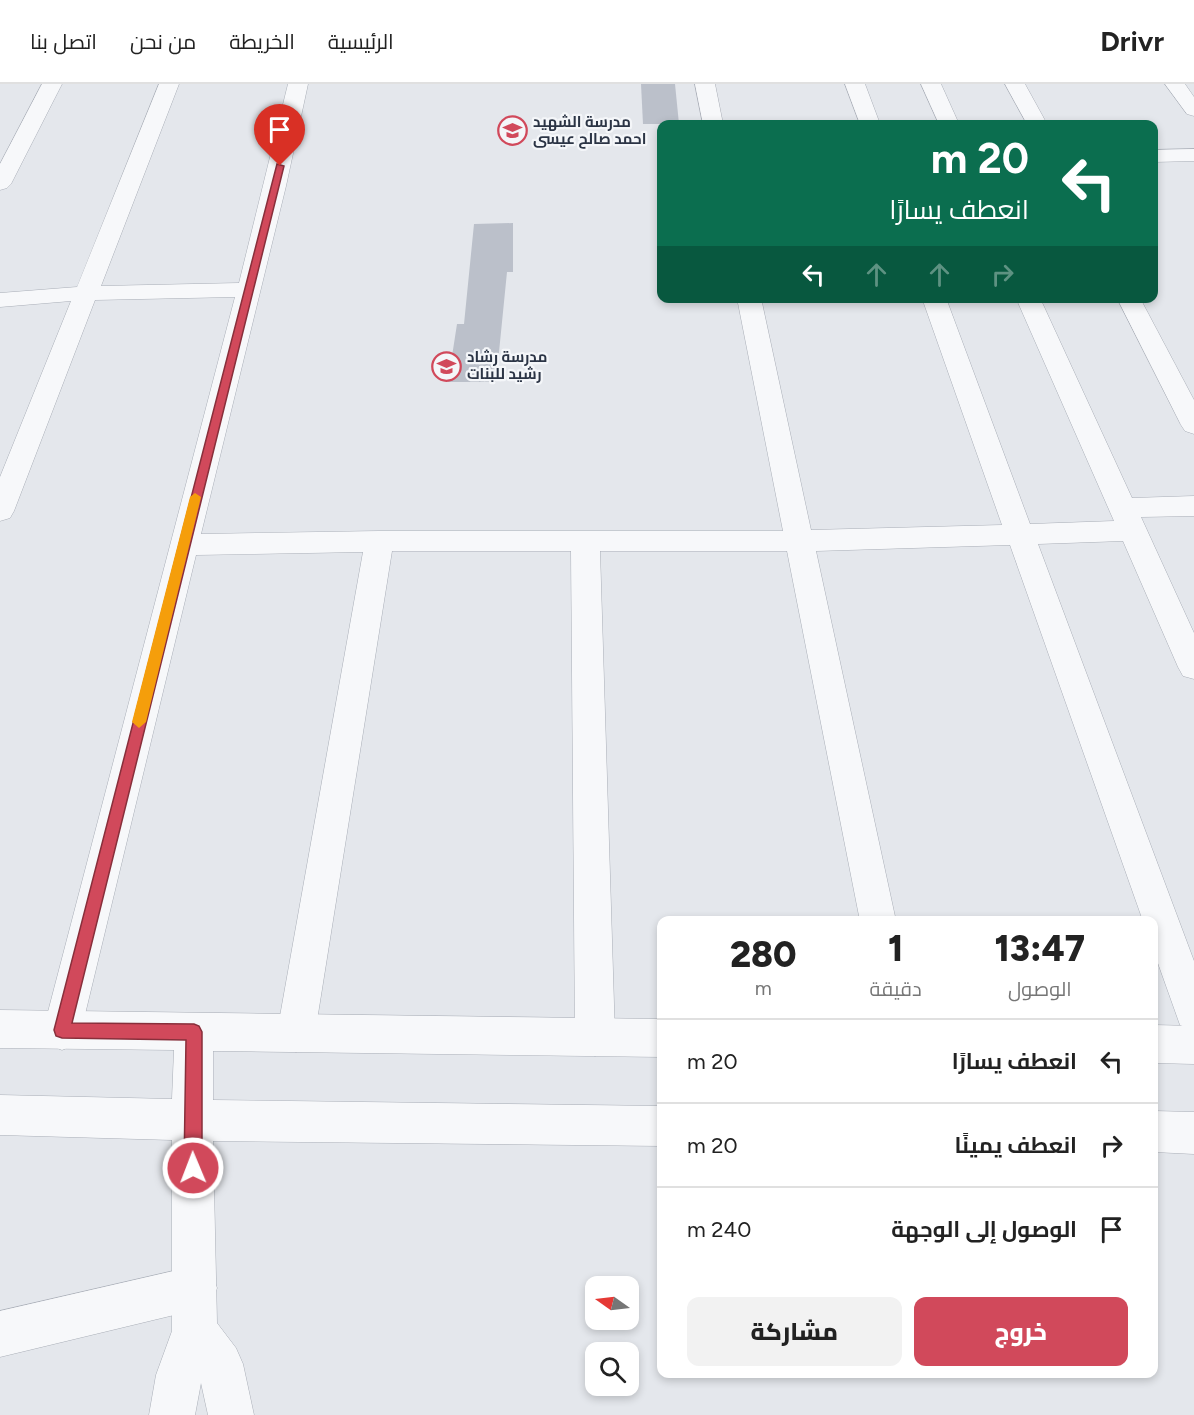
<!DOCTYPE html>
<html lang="ar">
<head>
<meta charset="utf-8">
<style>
	:root { --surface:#fff; --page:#f2f2f2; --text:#222; --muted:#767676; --line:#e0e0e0; --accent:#d1495b }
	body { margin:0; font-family:Figtree,Cairo,sans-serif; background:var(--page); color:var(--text); direction:rtl; height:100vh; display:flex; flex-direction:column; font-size:22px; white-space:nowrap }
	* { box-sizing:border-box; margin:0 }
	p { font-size:20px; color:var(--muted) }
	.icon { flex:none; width:33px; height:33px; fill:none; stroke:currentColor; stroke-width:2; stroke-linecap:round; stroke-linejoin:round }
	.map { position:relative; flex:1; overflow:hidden; direction:ltr }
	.drawer { position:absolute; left:657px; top:832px; width:501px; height:462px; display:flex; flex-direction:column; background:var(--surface); border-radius:12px; box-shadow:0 3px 9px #0003; direction:rtl }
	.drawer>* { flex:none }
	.hud { position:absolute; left:657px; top:36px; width:501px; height:183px; border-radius:12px; box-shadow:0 3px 9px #0003; direction:rtl; background:#0b6e4f; color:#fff; overflow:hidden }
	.needle { width:39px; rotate:284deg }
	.controls { position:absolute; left:585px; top:1192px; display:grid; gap:12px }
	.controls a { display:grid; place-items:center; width:54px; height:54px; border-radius:12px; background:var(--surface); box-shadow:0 3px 9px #0003; font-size:30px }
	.pin { position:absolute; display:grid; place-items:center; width:51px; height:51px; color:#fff; margin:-62px -26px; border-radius:50% 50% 50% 0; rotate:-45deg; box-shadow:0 0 6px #0007 }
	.pin .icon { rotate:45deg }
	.me { position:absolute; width:66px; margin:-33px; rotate:359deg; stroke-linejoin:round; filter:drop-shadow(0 0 4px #0008) }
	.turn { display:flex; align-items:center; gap:21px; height:126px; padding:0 30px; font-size:27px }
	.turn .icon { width:78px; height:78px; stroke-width:2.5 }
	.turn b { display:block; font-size:42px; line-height:51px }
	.lanes { display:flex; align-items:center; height:57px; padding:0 30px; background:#0003; justify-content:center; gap:30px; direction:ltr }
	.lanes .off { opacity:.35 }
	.eta { display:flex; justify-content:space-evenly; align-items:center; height:102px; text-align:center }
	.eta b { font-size:36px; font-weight:800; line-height:42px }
	.action { display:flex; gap:12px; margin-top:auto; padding:12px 30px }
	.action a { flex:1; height:69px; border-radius:12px; background:var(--accent); color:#fff; font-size:24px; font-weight:800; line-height:69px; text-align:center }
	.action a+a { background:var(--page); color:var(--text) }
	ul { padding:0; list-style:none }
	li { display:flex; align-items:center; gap:18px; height:84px; padding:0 30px; border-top:2px solid var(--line) }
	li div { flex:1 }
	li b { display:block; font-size:22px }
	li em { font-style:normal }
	header { display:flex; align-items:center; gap:36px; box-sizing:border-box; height:84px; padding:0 30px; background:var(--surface); border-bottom:2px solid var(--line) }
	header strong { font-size:28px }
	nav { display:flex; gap:33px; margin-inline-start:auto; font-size:21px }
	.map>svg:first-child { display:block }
</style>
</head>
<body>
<header>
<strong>Drivr</strong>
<nav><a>الرئيسية</a><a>الخريطة</a><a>من نحن</a><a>اتصل بنا</a></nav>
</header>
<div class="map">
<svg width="1194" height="1331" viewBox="0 0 1194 1331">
	<rect width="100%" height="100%" fill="#e4e7ec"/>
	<!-- building -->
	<g fill="#bbc0ca">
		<path d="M641 0H675L679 40H643Z"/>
		<path d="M513 139V188H507L496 298H448L457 240H464L474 140Z"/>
	</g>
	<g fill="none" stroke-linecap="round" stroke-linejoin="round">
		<defs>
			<g id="minor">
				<path d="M42 0H62L11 100 7 104 0 106V80Z"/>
				<path d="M159 0H179L101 202 239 199 288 0H308L286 102 201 450 379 447H783L737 214H761L811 446 1002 441 922 214H946L1030 440 1114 437 1016 214H1040L1132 414 1194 412V432L1141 433 1194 549V595L1183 592 1178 583 1123 457 1038 460 1194 877V947L1180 941 1154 868V837H1143L1010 461 816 467 896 837H860L787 467H600L615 953 609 967 595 972 581 967 575 953 571 467H392L315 949 310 962 296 968 282 962 277 949 363 468 196 471 81 947 76 960 62 966 48 960 43 947 235 213 95 216 14 427 10 434 0 437V393L71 217 0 223V209L77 203Z"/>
				<path d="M695 0H715L723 40H703Z"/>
				<path d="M845 0H865L880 40H860Z"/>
				<path d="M921 0H941L959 40H939Z"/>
				<path d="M1005 0H1025L1047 40H1027Z"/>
				<path d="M1165 0H1185L1194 13V32L1187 30Z"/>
				<path d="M1194 65V77L1154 78V66Z"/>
				<path d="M1117 214H1140L1194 316V350L1185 347 1181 341Z"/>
				<path d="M195 1182 211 1188 217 1204 211 1220 195 1226 0 1273V1227Z"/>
			</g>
			<g id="tertiary">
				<path d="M0 926 662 935V973L213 967V1016L662 1022V1062L213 1057 217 1239 236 1264 243 1280 254 1331H208L201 1299 195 1331H149L156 1291 172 1247V1056L0 1051V1011L172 1015 174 966 0 964Z"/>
				<path d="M1154 941 1194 942V980L1154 979Z"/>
				<path d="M1154 1027 1194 1028V1070L1154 1068Z"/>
			</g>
		</defs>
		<!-- minor casing -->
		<use href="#minor" stroke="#a9aeb7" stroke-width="1"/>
		<!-- tertiary casing -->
		<use href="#tertiary" stroke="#a9aeb7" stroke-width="1"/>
		<!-- minor -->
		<use href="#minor" fill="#f7f8fa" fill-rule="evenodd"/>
		<!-- tertiary -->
		<use href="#tertiary" fill="#f7f8fa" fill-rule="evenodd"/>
	</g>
	<!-- route -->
	<path fill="#d1495b" stroke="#882f3b" stroke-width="1.5" d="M277 80 284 82 72 939 194 940 199 942 202 948V1084L199 1090 193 1093 187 1090 184 1084 186 956 62 954 56 952 54 946Z"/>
	<!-- slow -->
	<path fill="#f59e0b" d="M195 409 201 413 146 638 139 644 132 638 190 413Z"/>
	<!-- icons -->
	<defs>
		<symbol id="school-ring" viewBox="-11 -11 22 22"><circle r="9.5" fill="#f4f6f9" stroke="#d1495b" stroke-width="1.5"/><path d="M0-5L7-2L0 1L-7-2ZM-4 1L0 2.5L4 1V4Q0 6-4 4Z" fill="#d1495b"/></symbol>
	</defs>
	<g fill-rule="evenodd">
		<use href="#school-ring" x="496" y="30" width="33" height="33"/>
		<use href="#school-ring" x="430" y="266" width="33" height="33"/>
	</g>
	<g text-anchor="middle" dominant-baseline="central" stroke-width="4.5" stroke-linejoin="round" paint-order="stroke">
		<!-- far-poi labels -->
		<g font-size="15" font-weight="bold" fill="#2b3445" stroke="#f4f6f9" text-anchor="start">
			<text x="533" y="38">مدرسة الشهيد<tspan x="533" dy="17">احمد صالح عيسى</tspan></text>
			<text x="467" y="273">مدرسة رشاد<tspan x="467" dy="17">رشيد للبنات</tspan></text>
		</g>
	</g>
</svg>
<div class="controls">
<a><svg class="needle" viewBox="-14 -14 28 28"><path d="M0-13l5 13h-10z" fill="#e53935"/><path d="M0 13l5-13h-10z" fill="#767676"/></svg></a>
<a><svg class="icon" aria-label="search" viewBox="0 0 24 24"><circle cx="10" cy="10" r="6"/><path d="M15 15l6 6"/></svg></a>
</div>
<div class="pin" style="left:280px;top:82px;background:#d93025"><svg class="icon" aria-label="arrive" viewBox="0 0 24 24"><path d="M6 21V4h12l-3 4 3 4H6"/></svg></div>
<svg class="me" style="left:193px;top:1084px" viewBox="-20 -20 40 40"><circle r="17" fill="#d1495b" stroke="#fff" stroke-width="3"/><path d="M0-11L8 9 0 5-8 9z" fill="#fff"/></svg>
<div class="hud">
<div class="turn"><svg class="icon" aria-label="left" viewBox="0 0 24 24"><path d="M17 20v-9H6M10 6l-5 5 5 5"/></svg><div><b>20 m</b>انعطف يسارًا</div></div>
<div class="lanes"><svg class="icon" aria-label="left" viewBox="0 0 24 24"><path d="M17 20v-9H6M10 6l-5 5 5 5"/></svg><svg class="icon off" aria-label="ahead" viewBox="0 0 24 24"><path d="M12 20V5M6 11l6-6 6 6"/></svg><svg class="icon off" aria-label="ahead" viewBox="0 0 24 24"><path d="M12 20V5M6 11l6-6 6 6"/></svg><svg class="icon off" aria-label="right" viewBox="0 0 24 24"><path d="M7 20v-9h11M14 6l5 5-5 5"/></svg></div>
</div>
<section class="drawer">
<div class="eta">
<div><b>13:47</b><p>الوصول</p></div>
<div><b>1</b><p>دقيقة</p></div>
<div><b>280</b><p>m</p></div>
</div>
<ul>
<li><svg class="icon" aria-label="left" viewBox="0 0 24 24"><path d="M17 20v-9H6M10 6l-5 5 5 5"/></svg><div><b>انعطف يسارًا</b></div><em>20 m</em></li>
<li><svg class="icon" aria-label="right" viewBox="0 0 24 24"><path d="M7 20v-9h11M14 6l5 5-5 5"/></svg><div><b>انعطف يمينًا</b></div><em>20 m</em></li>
<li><svg class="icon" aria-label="arrive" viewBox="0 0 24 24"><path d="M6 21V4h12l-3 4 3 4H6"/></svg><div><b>الوصول إلى الوجهة</b></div><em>240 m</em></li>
</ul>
<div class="action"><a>خروج</a><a>مشاركة</a></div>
</section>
</div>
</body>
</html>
